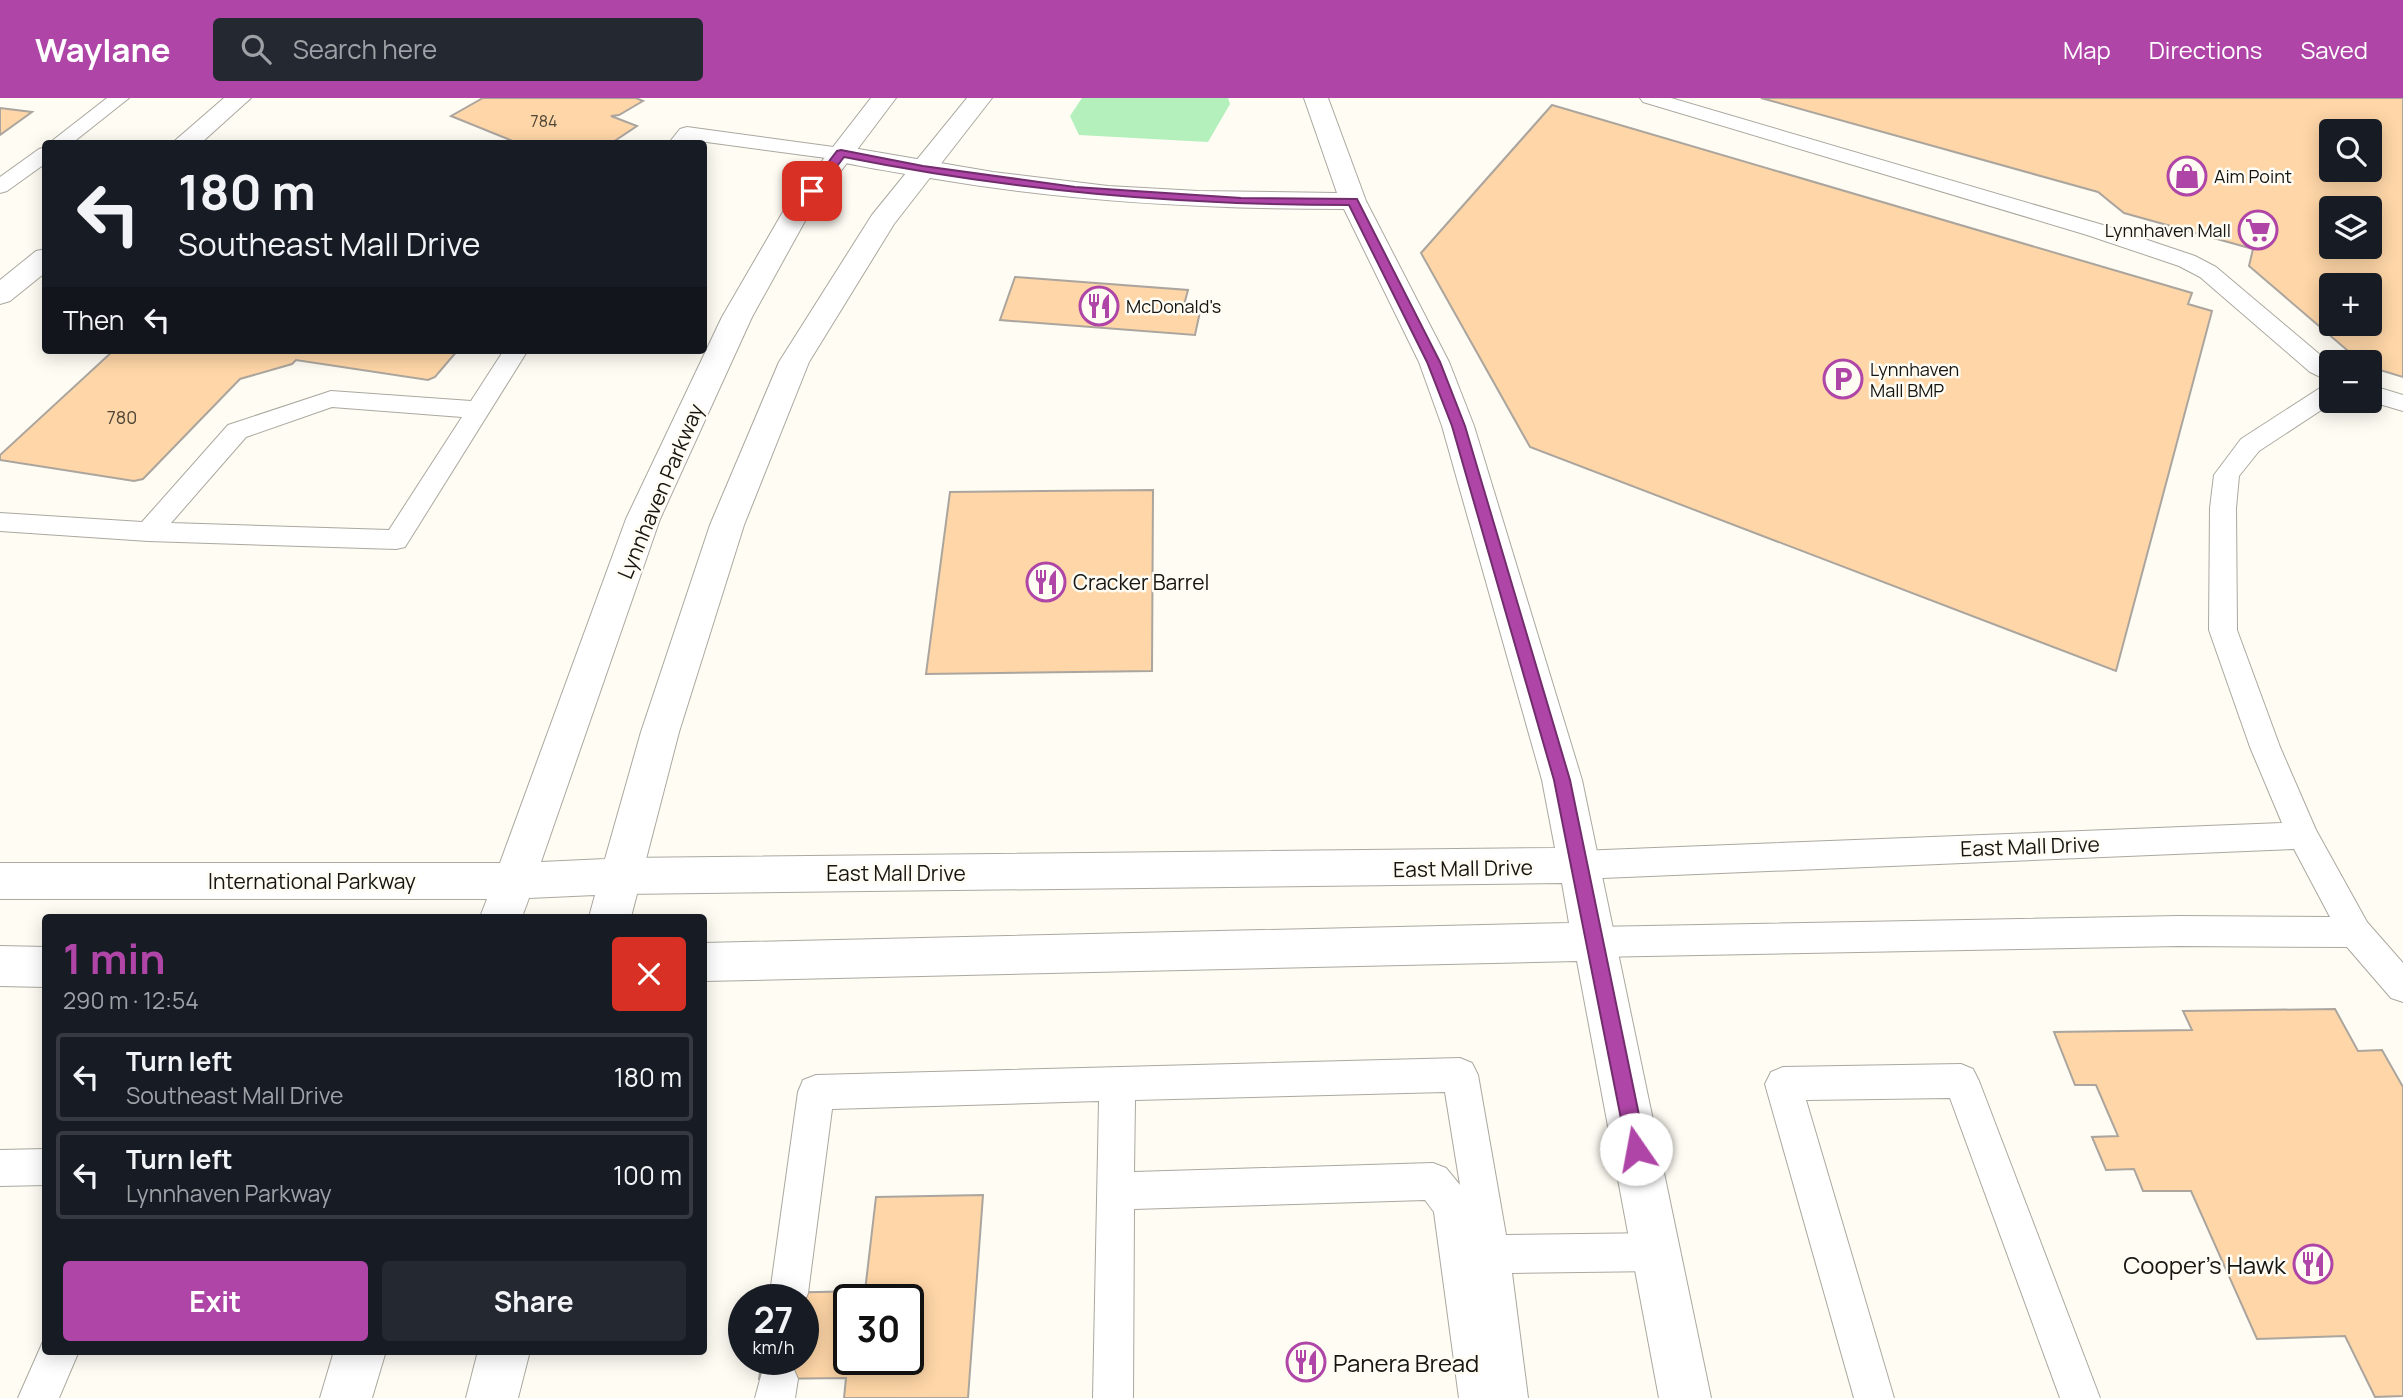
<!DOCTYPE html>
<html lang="en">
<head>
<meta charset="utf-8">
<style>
	:root { --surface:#171b24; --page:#242831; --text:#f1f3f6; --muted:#9ea1a6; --line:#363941; --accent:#af45a7 }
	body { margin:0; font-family:Manrope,sans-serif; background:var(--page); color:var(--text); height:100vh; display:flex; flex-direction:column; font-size:26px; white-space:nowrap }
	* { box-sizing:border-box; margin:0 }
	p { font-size:23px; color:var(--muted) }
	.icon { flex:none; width:38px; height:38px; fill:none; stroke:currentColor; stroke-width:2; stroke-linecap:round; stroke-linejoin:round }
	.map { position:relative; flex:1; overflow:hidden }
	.details { position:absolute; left:42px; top:816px; width:665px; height:441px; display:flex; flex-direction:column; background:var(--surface); border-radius:7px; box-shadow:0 4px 18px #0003 }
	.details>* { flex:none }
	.guide { position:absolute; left:42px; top:42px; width:665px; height:214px; border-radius:7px; box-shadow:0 4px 18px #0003; background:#171b24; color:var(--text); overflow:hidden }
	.buttons { position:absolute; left:2319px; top:21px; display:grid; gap:14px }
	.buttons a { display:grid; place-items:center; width:63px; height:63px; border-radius:7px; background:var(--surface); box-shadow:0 4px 18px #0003; font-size:35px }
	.speed { position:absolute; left:728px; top:1186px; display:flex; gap:14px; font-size:35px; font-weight:700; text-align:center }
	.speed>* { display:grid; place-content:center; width:91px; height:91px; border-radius:50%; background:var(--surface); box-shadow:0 4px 18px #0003; line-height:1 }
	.speed small { font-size:18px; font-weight:400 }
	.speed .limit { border:4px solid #111; border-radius:10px; background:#fff; color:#111 }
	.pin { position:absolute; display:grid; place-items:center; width:60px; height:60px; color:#fff; margin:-30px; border-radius:14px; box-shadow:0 4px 10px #0006 }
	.me { position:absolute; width:77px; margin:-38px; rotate:348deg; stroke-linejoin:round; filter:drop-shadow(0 0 5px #0008) }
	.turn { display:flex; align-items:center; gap:24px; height:147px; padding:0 21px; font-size:32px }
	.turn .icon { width:91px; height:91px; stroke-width:2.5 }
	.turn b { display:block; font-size:49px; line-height:60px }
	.then { display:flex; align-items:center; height:66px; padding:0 21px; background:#0003; gap:14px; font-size:26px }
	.round { display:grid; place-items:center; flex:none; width:74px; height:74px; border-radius:7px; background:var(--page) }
	.overview { display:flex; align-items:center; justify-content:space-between; height:119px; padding:0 21px }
	h1 { font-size:42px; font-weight:700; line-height:52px; color:var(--accent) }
	.primary-button { display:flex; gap:14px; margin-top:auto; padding:14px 21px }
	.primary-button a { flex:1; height:80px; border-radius:7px; background:var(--accent); color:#fff; font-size:28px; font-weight:700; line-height:80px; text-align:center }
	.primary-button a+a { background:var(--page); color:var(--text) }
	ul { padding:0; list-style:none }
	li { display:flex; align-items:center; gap:21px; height:88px; margin:0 14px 10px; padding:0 7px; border:4px solid var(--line); border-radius:7px }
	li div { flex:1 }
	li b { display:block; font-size:26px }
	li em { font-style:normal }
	header { display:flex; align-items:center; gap:42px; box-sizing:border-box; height:98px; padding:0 35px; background:var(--accent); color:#fff }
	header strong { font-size:33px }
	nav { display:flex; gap:38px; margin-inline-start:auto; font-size:24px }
	.search { width:490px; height:63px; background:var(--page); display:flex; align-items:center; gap:18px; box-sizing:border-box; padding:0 24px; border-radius:7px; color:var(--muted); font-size:26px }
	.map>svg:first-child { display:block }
</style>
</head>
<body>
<header>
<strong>Waylane</strong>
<div class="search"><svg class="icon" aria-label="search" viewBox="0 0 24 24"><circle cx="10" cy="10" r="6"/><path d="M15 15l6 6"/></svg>Search here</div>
<nav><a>Map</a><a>Directions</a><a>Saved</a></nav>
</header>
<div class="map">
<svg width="2403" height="1300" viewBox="0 0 2403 1300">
	<rect width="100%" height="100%" fill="#fefcf3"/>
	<!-- water -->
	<path fill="#b3f0bb" d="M1082 0H1228L1230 6 1208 44 1079 37 1070 18Z"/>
	<!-- building -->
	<g fill="#fed6a7" stroke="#aba59e" stroke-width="2" fill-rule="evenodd">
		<path d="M483 0H636L643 3 619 17 611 18 637 28 610 46H520L451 18Z"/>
		<path d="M1761 0H2403V279L2370 269V264H2361L2249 168 2253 151 2124 115 2098 94ZM2331 33H2370V72H2331ZM2331 110H2370V149H2331ZM2331 187H2370V226H2331Z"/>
		<path d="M1552 7 2192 195 2188 206 2212 213 2116 573 1530 349 1421 155Z"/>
		<path d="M0 10 32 14 0 37Z"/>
		<path d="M1015 179 1188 192 1184 207 1201 209 1195 237 1000 222Z"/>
		<path d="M114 252H458L435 279 428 282 296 262 292 266 240 281 143 381 134 383 0 362V357Z"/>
		<path d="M1153 392 1152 573 926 576 950 394Z"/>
		<path d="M2335 911 2358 953 2382 952 2403 989V1298L2375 1299 2345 1238 2257 1241 2191 1093H2143L2134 1071 2106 1072 2092 1039 2118 1038 2096 987H2075L2054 934 2192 932 2183 913Z"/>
		<path d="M983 1097 968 1300H844L846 1280 759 1281 762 1262H803V1202H771L772 1195 865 1193 876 1099ZM849 1202H908V1262H849Z"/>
	</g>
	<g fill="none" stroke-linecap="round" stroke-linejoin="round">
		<defs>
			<g id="service">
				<path d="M107 0H129L71 46H48Z"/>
				<path d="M1640 0H1671L2103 127 2195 158 2216 169 2331 266V284L2310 274 2200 179 2179 168 2087 137 1643 4Z"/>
				<path d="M687 29 841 50 848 52 851 56 848 60 841 62 692 42 689 46H668L680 31Z"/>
				<path d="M46 49V65L7 93 0 95V79L39 51Z"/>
				<path d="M504 252H528L405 449 396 451 148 443 0 433V415L142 424 228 327 331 293 471 303ZM332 309 462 319 389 432 171 425 246 339Z"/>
				<path d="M2331 286V303H2335L2259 353 2239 378 2236 410 2237 532 2280 649 2316 732 2367 824 2403 865V904L2391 900 2347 849 2179 848 1594 859 1582 854 1578 844 1582 834 1594 829 2179 818 2330 819 2294 751 1579 781 1568 777 1563 767 1568 757 1579 753 2282 725 2250 649 2209 532 2210 410 2214 377 2241 341 2323 288Z"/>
				<path d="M2370 287 2403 297V313L2369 303Z"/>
				<path d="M1460 960 1472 965 1478 977 1506 1137 1658 1135 1671 1141 1677 1154 1671 1167 1658 1173 1512 1175 1528 1300H1459L1434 1114 1425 1102 1134 1111 1133 1300H1093L1099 1003 832 1011 808 1195 803 1207V1202H773L770 1195 798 994 803 982 816 977ZM1445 994 1460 1087 1446 1070 1433 1065 1134 1074 1135 1002Z"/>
				<path d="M1961 966 1973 971 1979 983 2100 1300H2060L1950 1000 1806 1002 1894 1300H1854L1765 986 1771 974 1783 969Z"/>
				<path d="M46 1051V1087L0 1088V1052Z"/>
				<path d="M45 1239 46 1253H79L59 1300H18Z"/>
				<path d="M776 1262 792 1267 798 1281 795 1300H755L764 1267Z"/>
			</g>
			<g id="minor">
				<path d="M224 0H251L200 46H171Z"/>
				<path d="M1304 0H1328L1366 103 1449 264 1474 328 1582 682 1711 1300H1659L1577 863 704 883V845L1569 825 1562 785 623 796 608 791 602 778 608 765 623 760 1555 750 1542 682 1442 328 1419 264 1344 111C1206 111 1072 104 936 81 901 75 866 70 832 62L828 56 832 50 841 48 993 74 1108 88 1198 93 1337 95Z"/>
				<path d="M46 151V174L10 203 0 206V182L36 153Z"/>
			</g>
			<g id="secondary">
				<path d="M871 0H896L810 114 752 219 660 421 541 764 605 761 641 634 710 427 779 264 872 117 967 0H992L894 126 809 264 744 427 679 634 631 819H589L595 797 529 800 522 819H480L487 801H0V765H500L626 421 722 219 784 112Z"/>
				<path d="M0 848 46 849V889L0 888Z"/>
				<path d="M334 1253H386L372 1300H320Z"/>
				<path d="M478 1253H530L518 1300H466Z"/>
			</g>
		</defs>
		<!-- service casing -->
		<use href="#service" stroke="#aaa89f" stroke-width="2"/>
		<!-- minor casing -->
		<use href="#minor" stroke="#aaa89f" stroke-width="2"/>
		<!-- secondary casing -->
		<use href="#secondary" stroke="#aaa89f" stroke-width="2"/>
		<!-- service -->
		<use href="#service" fill="#fff" fill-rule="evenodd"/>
		<!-- minor -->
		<use href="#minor" fill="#fff" fill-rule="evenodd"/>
		<!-- secondary -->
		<use href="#secondary" fill="#fff" fill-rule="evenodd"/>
	</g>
	<!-- route -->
	<path fill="#af45a7" stroke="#722d6d" stroke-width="2" d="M841 52 923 68 1075 89 1241 100 1357 101 1440 264 1465 328 1570 682 1646 1051 1643 1058 1636 1060 1629 1058 1627 1051 1554 682 1452 328 1427 264 1349 107C1176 107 1014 93 844 59L816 96H808V91L837 53Z"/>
	<!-- icons -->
	<defs>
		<symbol id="shop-ring" viewBox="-11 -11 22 22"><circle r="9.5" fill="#fefcf3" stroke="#af45a7" stroke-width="1.5"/><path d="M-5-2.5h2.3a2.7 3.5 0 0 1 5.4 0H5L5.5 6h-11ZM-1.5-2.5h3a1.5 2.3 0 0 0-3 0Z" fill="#af45a7"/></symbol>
		<symbol id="supermarket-ring" viewBox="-11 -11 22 22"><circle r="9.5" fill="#fefcf3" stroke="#af45a7" stroke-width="1.5"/><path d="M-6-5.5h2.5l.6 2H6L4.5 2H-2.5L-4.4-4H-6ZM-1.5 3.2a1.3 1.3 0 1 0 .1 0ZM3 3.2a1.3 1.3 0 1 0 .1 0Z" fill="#af45a7"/></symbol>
		<symbol id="restaurant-ring" viewBox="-11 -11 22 22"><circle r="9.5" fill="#fefcf3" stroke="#af45a7" stroke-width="1.5"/><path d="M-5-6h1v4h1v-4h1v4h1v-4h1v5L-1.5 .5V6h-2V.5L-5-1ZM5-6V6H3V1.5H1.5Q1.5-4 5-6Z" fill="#af45a7"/></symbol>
		<symbol id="parking-ring" viewBox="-11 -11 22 22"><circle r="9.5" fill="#fefcf3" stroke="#af45a7" stroke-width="1.5"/><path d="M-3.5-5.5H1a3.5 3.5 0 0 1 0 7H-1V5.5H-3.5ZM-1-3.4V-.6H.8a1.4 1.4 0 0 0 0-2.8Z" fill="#af45a7"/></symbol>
	</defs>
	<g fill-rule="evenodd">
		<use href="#shop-ring" x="2165" y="56" width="44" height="44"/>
		<use href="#supermarket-ring" x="2236" y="110" width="44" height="44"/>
		<use href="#restaurant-ring" x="1077" y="186" width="44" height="44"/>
		<use href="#parking-ring" x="1821" y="259" width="44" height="44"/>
		<use href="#restaurant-ring" x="1024" y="462" width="44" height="44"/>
		<use href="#restaurant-ring" x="2291" y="1144" width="44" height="44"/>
		<use href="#restaurant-ring" x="1284" y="1242" width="44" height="44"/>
	</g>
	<g text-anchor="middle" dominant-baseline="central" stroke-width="5" stroke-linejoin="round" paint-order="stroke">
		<!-- far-number labels -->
		<g font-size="16" fill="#4f4537">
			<text x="544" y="23">784</text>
		</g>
		<!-- far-poi labels -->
		<g font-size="18" fill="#151512" stroke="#fefcf3" text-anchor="start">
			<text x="2214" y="78">Aim Point</text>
			<text x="2231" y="132" text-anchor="end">Lynnhaven Mall</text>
			<text x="1126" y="208">McDonald's</text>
			<text x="1870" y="271">Lynnhaven<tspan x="1870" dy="21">Mall BMP</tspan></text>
		</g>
		<!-- number labels -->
		<g font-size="18" fill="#4f4537">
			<text x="122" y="319">780</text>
		</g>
		<!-- street labels -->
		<g font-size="21" fill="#151512" stroke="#fefcf3">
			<text transform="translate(660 393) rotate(-67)">Lynnhaven Parkway</text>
			<text transform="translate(2030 748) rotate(-2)">East Mall Drive</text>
			<text transform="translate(1463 770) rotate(-1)">East Mall Drive</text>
			<text x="896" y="775">East Mall Drive</text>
			<text x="312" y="783">International Parkway</text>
		</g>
		<!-- poi labels -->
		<g font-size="21" fill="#151512" stroke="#fefcf3" text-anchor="start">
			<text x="1073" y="484">Cracker Barrel</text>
		</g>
		<!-- near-poi labels -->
		<g font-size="24" fill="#151512" stroke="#fefcf3" text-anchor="end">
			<text x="2286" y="1166">Cooper's Hawk</text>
			<text x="1333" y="1264" text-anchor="start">Panera Bread</text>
		</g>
	</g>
</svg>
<div class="buttons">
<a><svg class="icon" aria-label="search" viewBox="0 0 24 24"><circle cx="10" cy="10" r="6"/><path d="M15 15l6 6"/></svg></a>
<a><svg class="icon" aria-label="layers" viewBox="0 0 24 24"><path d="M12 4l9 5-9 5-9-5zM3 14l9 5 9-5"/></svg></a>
<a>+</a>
<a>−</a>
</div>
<div class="speed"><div>27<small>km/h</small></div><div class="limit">30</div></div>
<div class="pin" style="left:812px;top:93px;background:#d93025"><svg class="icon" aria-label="arrive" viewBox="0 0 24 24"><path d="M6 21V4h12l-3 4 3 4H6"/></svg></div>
<svg class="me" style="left:1636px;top:1051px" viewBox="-20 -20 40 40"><circle r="19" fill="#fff"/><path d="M0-13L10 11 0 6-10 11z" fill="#af45a7"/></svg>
<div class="guide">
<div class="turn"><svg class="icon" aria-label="left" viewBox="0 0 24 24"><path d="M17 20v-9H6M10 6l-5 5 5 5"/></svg><div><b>180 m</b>Southeast Mall Drive</div></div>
<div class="then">Then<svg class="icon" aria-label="left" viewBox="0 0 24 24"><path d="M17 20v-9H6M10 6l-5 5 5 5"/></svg></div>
</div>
<section class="details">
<div class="overview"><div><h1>1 min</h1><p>290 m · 12:54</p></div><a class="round" style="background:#d93025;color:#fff"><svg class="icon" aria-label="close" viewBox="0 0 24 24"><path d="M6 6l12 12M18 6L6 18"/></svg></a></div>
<ul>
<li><svg class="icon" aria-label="left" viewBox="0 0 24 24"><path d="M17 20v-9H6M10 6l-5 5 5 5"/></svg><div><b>Turn left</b><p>Southeast Mall Drive</p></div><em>180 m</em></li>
<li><svg class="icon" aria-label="left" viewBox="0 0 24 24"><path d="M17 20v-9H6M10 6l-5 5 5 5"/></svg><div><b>Turn left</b><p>Lynnhaven Parkway</p></div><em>100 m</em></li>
</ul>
<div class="primary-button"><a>Exit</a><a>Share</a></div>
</section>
</div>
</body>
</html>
